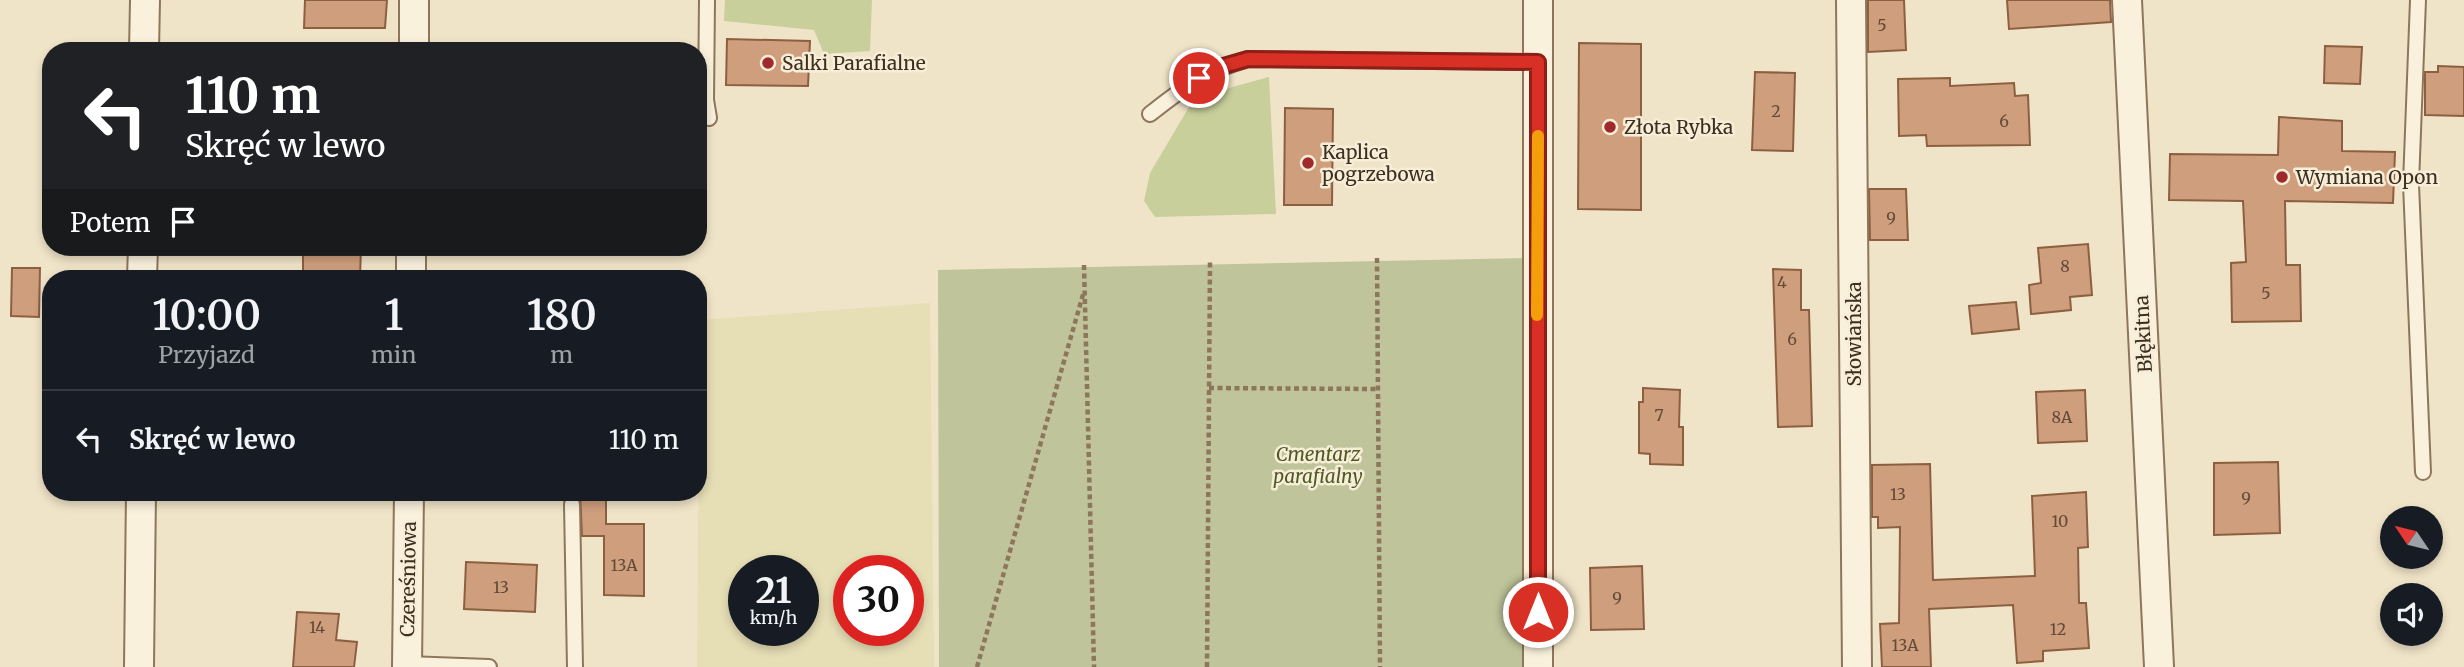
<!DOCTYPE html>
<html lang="pl">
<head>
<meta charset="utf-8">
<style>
	:root { --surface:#171b24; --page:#242831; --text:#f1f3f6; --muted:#9ea1a6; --line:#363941 }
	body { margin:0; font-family:Merriweather,serif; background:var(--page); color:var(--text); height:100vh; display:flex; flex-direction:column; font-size:26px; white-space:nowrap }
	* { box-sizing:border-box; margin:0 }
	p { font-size:23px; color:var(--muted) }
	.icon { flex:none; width:38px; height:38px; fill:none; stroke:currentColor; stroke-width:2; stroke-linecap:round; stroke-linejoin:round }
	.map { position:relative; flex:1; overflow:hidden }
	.panel { position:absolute; left:42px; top:270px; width:665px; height:231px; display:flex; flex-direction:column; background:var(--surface); border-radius:28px; box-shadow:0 4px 10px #0003 }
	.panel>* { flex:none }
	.hud { position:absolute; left:42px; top:42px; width:665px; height:214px; border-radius:28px; box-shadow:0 4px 10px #0003; background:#202124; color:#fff; overflow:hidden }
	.needle { width:46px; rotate:305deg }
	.tools { position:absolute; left:2380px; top:506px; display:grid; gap:14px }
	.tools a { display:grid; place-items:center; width:63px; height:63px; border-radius:50%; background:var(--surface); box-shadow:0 4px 10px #0003; font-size:35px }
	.speed { position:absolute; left:728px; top:555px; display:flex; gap:14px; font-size:35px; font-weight:700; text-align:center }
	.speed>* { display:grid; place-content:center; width:91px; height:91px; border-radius:50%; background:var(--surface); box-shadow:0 4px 10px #0003; line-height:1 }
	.speed small { font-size:18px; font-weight:400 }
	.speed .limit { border:10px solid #d22; background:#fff; color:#111 }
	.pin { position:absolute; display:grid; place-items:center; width:60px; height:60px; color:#fff; margin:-30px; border:4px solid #fff; border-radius:50%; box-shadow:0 2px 7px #0007 }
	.me { position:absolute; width:77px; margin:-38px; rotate:0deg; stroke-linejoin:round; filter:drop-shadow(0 0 5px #0008) }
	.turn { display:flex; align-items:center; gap:24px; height:147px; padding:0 28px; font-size:32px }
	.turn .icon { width:91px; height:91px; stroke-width:2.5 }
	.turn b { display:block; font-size:49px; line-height:60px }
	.then { display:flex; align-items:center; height:66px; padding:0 28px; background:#0003; gap:14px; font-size:26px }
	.eta { display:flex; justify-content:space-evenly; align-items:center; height:119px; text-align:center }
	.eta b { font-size:42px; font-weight:600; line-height:49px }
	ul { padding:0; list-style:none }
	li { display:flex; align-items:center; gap:21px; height:98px; padding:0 28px; border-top:2px solid var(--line) }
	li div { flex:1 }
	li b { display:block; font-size:26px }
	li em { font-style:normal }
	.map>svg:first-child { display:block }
</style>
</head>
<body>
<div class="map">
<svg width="2464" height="667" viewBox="0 0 2464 667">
	<rect width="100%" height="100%" fill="#f0e4c8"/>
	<!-- farmland -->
	<path fill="#e6deb5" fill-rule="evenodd" d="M930 303 934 667H697L700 320ZM744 570H803V630H744ZM849 570H908V630H849Z"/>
	<!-- green -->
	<g fill="#c9cf9b">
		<path d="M725 0H872L870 51 824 54 814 30 724 21Z"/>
		<path d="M1269 77 1276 214 1155 217 1144 201 1150 173 1189 107 1232 87Z"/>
	</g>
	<!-- cemetery -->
	<path fill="#bfc49a" d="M1527 258 1526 667H939L938 270Z"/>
	<!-- building -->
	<g fill="#cf9f7d" stroke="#8d5f41" stroke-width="2">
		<path d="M305 0H387L385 28H304Z"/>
		<path d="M1868 0H1904L1906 50 1868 52Z"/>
		<path d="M2007 0H2110L2111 22 2009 29Z"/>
		<path d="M727 39 810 41 808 86 726 85Z"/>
		<path d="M1579 43 1641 44V210L1578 209Z"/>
		<path d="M2325 46 2362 47 2360 84 2324 83Z"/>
		<path d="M2438 66 2464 67V116L2425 115V72H2438Z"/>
		<path d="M1755 72 1795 73 1793 151 1752 150Z"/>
		<path d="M1950 78V86L2014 83 2015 96 2028 95 2030 145 1927 146 1926 135 1899 136 1898 79Z"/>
		<path d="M1285 108 1333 109 1332 205H1284Z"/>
		<path d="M2279 117 2342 121V151L2395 152 2393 203 2285 201 2286 265H2300L2301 321 2232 322 2231 263 2246 262 2243 201 2169 200 2170 154 2278 155Z"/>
		<path d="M1869 189H1906L1908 240H1870Z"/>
		<path d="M2088 244 2092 295 2070 297 2071 310 2031 314 2029 285 2041 283 2038 248Z"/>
		<path d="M303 247H361L360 278H303Z"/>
		<path d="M12 268H40L39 317 11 316Z"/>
		<path d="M1773 269 1801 270V310H1809L1812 426 1778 427Z"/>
		<path d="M2016 302 2019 329 1972 334 1969 306Z"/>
		<path d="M1643 388 1680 390 1679 427H1683V465L1650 464V454L1639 453V402H1643Z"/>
		<path d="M2085 390 2087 441 2038 443 2036 392Z"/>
		<path d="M2278 462 2280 533 2214 535V463Z"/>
		<path d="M1930 464 1933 580 2035 576 2032 496 2086 492 2088 547 2078 548 2079 603H2086L2089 648 2043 651V661L2017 663 2013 605 1929 609 1931 667H1882L1880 624 1899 623 1900 527 1878 528V517H1872V465Z"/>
		<path d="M580 492H606V524H644V596L604 595V536H582Z"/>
		<path d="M466 562 537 565 535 612 464 609Z"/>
		<path d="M1642 566 1644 629 1591 630 1590 568Z"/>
		<path d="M297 612 339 614 336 640 357 642 354 667H293Z"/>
	</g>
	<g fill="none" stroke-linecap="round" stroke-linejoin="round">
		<defs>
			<g id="service">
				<path d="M707 0 706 100 709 118"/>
				<path d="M2418 0 2411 184 2423 472"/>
				<path d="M1150 114C1186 86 1203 72 1248 59L1538 62"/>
				<path d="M572 504 575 667"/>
				<path d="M407 664 489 667"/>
			</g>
			<g id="minor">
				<path d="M1851 0 1857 667"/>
				<path d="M2127 0 2159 667"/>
				<path d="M144 51 145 0"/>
				<path d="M414 51V0"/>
				<path d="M142 278 143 247"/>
				<path d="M411 278V247"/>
				<path d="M139 667 141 492"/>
				<path d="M407 667 409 492"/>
				<path d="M1538 667V0"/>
			</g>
		</defs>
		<!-- service casing -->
		<use href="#service" stroke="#8d765c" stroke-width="18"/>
		<!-- minor casing -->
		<use href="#minor" stroke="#8d765c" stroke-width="32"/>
		<!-- path -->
		<g stroke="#8d765c" stroke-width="4.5" stroke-dasharray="5 3.5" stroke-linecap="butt">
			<path d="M1377 258 1380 667"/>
			<path d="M1084 265 1094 667"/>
			<path d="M1209 388 1378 389"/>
			<path d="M977 667 1084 291"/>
			<path d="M1207 667 1210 262"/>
		</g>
		<!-- service -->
		<use href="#service" stroke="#faf1dc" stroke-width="14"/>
		<!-- minor -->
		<use href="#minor" stroke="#faf1dc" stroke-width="28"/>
	</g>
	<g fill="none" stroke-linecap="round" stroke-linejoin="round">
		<defs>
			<path id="route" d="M1199 78 1213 69 1248 59 1538 62V612"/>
		</defs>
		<!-- route casing -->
		<use href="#route" stroke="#8d1f18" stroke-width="18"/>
		<!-- route -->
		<use href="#route" stroke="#d93025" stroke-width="12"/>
		<!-- slow -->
		<path stroke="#f59e0b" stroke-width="12" d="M1537 315 1538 136"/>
	</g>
	<!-- markers -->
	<g fill="#9e2a2b" stroke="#f7eed8" stroke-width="2.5">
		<circle cx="768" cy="63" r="7"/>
		<circle cx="1610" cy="127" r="7"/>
		<circle cx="1308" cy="163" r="7"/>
		<circle cx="2282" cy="177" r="7"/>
	</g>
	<g text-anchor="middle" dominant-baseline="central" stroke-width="5" stroke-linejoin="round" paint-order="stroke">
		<!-- number labels -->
		<g font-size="16" fill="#624a37">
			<text x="1882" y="25">5</text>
			<text x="1776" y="111">2</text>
			<text x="2004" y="121">6</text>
			<text x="1891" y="218">9</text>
			<text x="2065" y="266">8</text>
			<text x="1782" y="282">4</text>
			<text x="2266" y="293">5</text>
			<text x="1792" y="339">6</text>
			<text x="1659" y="415">7</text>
			<text x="2062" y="417">8A</text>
			<text x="1898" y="494">13</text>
			<text x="2246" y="498">9</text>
			<text x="2060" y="521">10</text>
			<text x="624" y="565">13A</text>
			<text x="501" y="587">13</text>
			<text x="1617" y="598">9</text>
			<text x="317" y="627">14</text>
			<text x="2058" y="629">12</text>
			<text x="1905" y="645">13A</text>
		</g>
		<!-- poi labels -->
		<g font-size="19" fill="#3d2e20" stroke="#f7eed8" text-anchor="start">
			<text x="782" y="63">Salki Parafialne</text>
			<text x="1624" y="127">Złota Rybka</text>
			<text x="1322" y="152">Kaplica<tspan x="1322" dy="22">pogrzebowa</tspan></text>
			<text x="2296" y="177">Wymiana Opon</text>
		</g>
		<!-- street labels -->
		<g font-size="19" fill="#3d2e20" stroke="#f7eed8">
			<text transform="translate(1854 334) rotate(-90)">Słowiańska</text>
			<text transform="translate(2143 334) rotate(-93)">Błękitna</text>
			<text transform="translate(408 579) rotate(-89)">Czereśniowa</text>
		</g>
		<!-- park labels -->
		<g font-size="19" font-style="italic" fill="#4d5a26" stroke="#f7eed8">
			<text x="1318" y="454">Cmentarz<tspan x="1318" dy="22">parafialny</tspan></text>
		</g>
	</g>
</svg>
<div class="tools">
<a><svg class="needle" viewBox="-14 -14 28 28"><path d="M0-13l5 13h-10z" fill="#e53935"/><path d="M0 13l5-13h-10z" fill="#9ea1a6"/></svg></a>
<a><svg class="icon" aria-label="sound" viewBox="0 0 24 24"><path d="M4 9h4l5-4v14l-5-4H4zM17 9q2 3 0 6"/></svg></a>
</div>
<div class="speed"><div>21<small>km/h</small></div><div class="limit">30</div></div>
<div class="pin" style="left:1199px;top:78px;background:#d93025"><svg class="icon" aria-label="arrive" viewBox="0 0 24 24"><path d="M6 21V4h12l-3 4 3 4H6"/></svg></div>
<svg class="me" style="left:1538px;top:612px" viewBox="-20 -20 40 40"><circle r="17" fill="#d93025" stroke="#fff" stroke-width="3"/><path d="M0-11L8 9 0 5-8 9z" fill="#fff"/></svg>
<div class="hud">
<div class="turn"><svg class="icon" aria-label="left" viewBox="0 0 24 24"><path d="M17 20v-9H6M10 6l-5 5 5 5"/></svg><div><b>110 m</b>Skręć w lewo</div></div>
<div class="then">Potem<svg class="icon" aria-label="arrive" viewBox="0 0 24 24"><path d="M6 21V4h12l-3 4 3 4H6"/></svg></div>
</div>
<section class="panel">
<div class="eta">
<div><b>10:00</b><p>Przyjazd</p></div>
<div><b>1</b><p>min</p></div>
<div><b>180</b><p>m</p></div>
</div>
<ul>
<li><svg class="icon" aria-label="left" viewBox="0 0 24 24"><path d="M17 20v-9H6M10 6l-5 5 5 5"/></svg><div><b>Skręć w lewo</b></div><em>110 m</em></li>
</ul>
</section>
</div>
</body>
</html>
